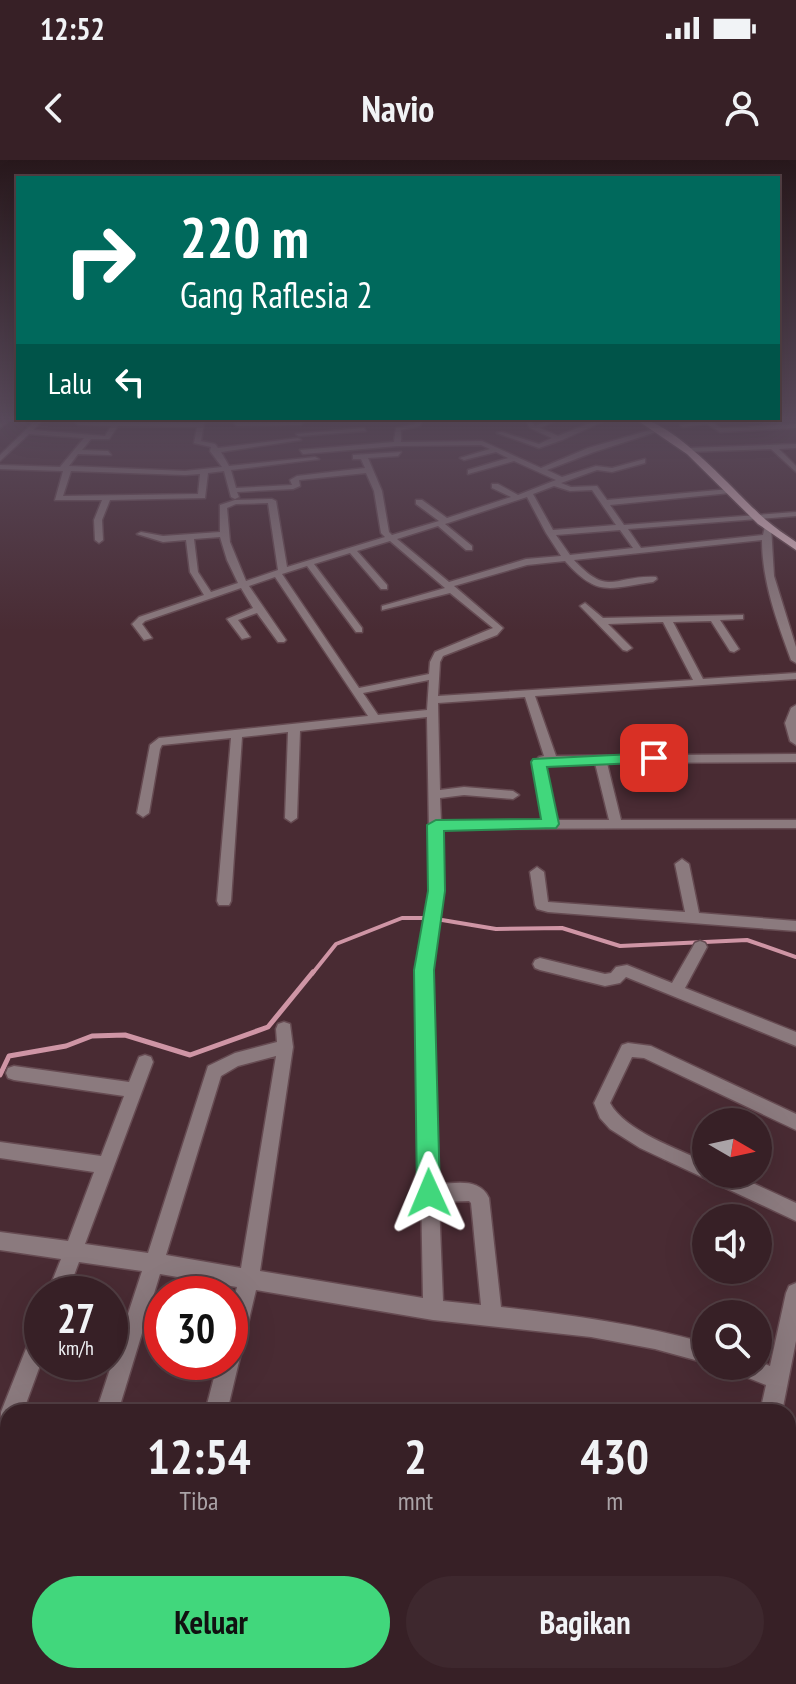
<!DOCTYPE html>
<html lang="id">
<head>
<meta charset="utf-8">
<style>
	:root { --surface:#372026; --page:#3e282e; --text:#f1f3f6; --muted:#aaa3a7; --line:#513e43; --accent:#41d77c }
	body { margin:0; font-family:"PT Sans Narrow",sans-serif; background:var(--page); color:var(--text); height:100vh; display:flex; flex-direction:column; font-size:30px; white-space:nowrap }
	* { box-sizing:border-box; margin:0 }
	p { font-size:26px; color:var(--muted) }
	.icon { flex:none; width:44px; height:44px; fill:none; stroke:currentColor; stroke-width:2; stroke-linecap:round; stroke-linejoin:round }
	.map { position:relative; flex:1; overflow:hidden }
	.details { position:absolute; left:0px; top:1244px; width:796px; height:280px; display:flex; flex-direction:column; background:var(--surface); border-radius:24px 24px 0 0; box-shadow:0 8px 32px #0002,0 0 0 2px var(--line) }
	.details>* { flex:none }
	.hud { position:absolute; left:16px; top:16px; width:764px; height:244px; border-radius:0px; box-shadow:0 8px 32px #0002,0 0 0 2px var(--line); background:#00695c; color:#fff; overflow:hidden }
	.needle { width:52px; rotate:99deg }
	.buttons { position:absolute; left:692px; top:948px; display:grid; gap:16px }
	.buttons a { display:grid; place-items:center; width:80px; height:80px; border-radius:50%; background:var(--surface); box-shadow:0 8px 32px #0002,0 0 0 2px var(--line); font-size:40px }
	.speed { position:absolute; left:24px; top:1116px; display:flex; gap:16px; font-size:40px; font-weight:700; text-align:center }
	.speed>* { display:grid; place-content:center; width:104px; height:104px; border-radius:50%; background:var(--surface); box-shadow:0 8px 32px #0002,0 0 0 2px var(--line); line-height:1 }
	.speed small { font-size:20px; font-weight:400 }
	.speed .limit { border:12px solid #d22; background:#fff; color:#111 }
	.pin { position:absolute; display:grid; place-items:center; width:68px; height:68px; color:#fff; margin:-34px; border-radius:16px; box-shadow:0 4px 12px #0006 }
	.me { position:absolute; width:88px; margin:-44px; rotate:359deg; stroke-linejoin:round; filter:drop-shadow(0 0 6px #0008) }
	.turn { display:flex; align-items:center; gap:28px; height:168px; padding:0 32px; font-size:36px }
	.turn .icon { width:104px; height:104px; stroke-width:2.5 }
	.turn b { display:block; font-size:56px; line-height:68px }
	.then { display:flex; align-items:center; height:76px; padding:0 32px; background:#0003; gap:16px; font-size:30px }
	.eta { display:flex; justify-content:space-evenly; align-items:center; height:136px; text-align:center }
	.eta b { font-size:48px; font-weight:700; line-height:56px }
	.action { display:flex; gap:16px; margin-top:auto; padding:16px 32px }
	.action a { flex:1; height:92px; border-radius:48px; background:var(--accent); color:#111; font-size:32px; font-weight:700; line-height:92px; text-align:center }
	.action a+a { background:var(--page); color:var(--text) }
	.status { display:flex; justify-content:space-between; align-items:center; height:56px; padding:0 40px; background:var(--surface); direction:ltr }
	.status svg { height:22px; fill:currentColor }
	header { display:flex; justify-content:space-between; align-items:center; height:104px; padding:0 32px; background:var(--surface); font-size:36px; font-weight:700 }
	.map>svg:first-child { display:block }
</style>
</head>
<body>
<div class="status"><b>12:52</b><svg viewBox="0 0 49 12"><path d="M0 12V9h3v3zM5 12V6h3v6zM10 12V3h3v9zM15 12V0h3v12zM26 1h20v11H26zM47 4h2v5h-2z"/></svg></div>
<header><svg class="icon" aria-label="back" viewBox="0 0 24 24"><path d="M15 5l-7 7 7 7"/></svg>Navio<svg class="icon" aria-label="person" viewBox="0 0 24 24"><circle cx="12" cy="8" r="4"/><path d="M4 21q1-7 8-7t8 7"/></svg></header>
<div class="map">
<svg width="796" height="1524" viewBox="0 0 796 1524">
	<rect width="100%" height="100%" fill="#492b33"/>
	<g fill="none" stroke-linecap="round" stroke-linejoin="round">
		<!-- stream-far1 -->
		<path stroke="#cf95a5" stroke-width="4" d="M312 814 336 784 402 758H430L496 769 562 768 620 786 747 780 796 797"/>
		<!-- stream -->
		<path stroke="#cf95a5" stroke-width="5" d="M0 915 9 896 66 886 92 876 125 875 190 895 268 867 313 812"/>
		<defs>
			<g id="minor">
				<path d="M6 258H13L0 268V263Z"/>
				<path d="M38 258H45L33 270 105 276 111 266 78 265 73 261 50 258 114 262 116 258H122L121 262 198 263 199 258H205L201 281 215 284 218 288 298 278 301 280 221 292 229 306 315 297 319 299 231 310 236 328 292 325 290 320 297 316 365 308 361 299H353V295L401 292 398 296 368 298 382 331 389 372 392 375 439 361 416 344V340H422L447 358 511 337 492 328V324H498L518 335 556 320 514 301 468 314V310L508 298 496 292 464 300 460 298 490 289 481 285 397 286 303 294 300 290 394 282 396 268 415 264 418 258H424L420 266 401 270V282L482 281 541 308 588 288 657 268 659 271 594 292 547 310 562 317 596 306 612 308 645 299V303L612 312 597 310 561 323 571 327 597 326 607 340 730 329 734 331 730 333 610 345 624 365 796 352V356L628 369 641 388 763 375 765 366H771L774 416 796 487V503L791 500C777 462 762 421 762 380L574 400C609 438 614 415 656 417L657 419 653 422C609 428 598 438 565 401L527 405 454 426 503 468 497 475 443 496 440 502 438 536 693 520 663 462 608 464 632 488 627 491 623 490 582 448 580 446 585 443 603 458 743 455V459L720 460 739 489 734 492 730 491 711 461 673 462 703 519 796 513V519L535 536 556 596 796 594V602L607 603 621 660H796V668L442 669 444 731 431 810 439 1024C457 1023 480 1018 489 1038L501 1147C571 1155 638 1164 706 1183V1203L655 1189 591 1177 433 1160 256 1130 227 1252H205L218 1202H230V1155L237 1127 160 1114 118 1252H96L142 1111 79 1102 67 1134H47L61 1099 0 1090V1072L68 1081 94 1012 0 998V982L101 996 124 936 14 920 8 918 6 913 8 908 14 906 129 922 139 897 145 895 151 897 153 902 85 1084 148 1093 208 906 235 893 277 882 276 869 278 864 284 862 290 864 293 887 260 1111 423 1138 417 810 430 731 427 557 300 571 297 658 291 662 285 658 288 572 242 577 231 741 229 745H219L217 741 231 578 162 585 160 589 149 653 143 657 137 653 150 585 159 578 368 556 275 417 249 426 286 480 284 482H278L257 453 238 460 250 477 242 479 227 459 253 448 241 428 145 461 142 464 152 478 144 480 132 464 139 457 204 435 190 412 186 380 163 382 137 374 141 372 163 376 220 372V345L235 340 272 339 276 341 287 407 385 377 381 373 374 331 366 313 299 320 300 326 293 329 237 332 239 337 235 339 231 337 224 311 208 313 205 338 110 340 102 360 103 380 99 383 95 380 94 360 102 340H55L63 311 0 309V305L60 307 84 278 29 274 0 301V295ZM118 266 197 267 194 283 211 287 210 291 222 307 185 311 69 306 78 294 111 295 108 291 82 290 91 279H109ZM71 311 185 315 200 314 198 334 63 336ZM554 326 570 331 592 330 616 365 553 370 533 334ZM527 337 546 373 561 396 526 399 449 422 397 379 438 366 466 390H472V386L445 364ZM268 343 278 410 246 421 230 382 227 348 236 344ZM620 370 633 388 570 395 556 375ZM220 377 227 400 238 423 211 432 198 412 194 379ZM390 381 445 428 382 446V450L450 433 493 468 435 492 430 502 429 514 359 528 282 414 307 406 356 472H362V468L314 404 350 393 381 429H387V425L357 391ZM429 520 427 550 378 555 363 533ZM525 537 544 596 539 597 533 605 544 660 441 661 440 638 464 635 513 639 519 635 513 631 464 627 440 630 438 543ZM595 603 609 660H556L545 605ZM276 896 241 1108 166 1095 221 916 238 906ZM469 1041 471 1043 481 1145 443 1141 439 1042Z"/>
				<path d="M302 258H334L304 262 301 265 237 266 234 264 237 262 299 261Z"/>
				<path d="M524 258H530L535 266 553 258H562L540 268 558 276 602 258H611L562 280 539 288 497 273 502 272 539 284 552 278 530 268Z"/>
				<path d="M635 258H643L640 260Z"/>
				<path d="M699 258H706L721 268 796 264V268L720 272 707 264 683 267 680 265 702 261Z"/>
				<path d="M364 268 366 271 299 276 296 274Z"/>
				<path d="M796 284V288L779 289 796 306V312L771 289 687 292 683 290 687 288Z"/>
				<path d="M796 545V585L790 581 785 563 791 548Z"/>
				<path d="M682 699 689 704 699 753 796 761V771L548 752 537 749 535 745 530 712 537 707 544 712 548 742 685 752 675 704Z"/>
				<path d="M700 781 705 783 707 787 685 828 796 872V886L626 817 620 823 605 826 540 810 535 808 533 804 535 800 540 798 605 814 611 813 616 807 627 805 672 823 695 783Z"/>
				<path d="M628 883 651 886 796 954V970L644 898 632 897 610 943C625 971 678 989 706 1002V1014H733L796 1043V1061L640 988 610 969 600 958 594 943 622 885Z"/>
				<path d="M796 1123V1181L782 1252H760L766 1225 736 1213 733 1206H758V1201L770 1206 786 1133 789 1126Z"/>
				<path d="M42 1163V1200L23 1252H8V1292L0 1296 1 1252 35 1166Z"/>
				<path d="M788 1320 796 1323V1347L788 1344Z"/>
				<path d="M0 1467 8 1469V1493L0 1491Z"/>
				<path d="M138 1516H164L162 1524H136Z"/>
				<path d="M492 1516H518L516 1524H490Z"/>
				<path d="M525 1516H557L561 1524H529Z"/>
				<path d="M596 1516H622L620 1524H594Z"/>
				<path d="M648 1516H681L685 1524H652Z"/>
				<path d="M703 1516H729L727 1524H701Z"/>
			</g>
			<path id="major" d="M634 258C673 258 736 334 766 360 775 368 786 375 796 382V390L758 364 687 294Z"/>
		</defs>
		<!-- minor casing -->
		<use href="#minor" stroke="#664b52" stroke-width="3"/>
		<!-- major casing -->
		<use href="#major" stroke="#664b52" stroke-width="3"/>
		<!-- minor -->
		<use href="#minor" fill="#8b7a7e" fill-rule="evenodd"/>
		<!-- major -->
		<use href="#major" fill="#e0bec6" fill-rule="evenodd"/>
	</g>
	<!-- sky -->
	<linearGradient id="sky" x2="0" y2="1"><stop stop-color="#28181c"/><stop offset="0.55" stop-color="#594a5b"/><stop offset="1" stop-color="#594a5b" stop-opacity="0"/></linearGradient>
	<rect width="796" height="471" fill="url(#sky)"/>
	<!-- route -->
	<path fill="#41d77c" stroke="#2a8c51" stroke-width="2" d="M654 593 661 598 659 602 547 607 559 664 556 668 444 671 445 731 434 810 440 1033 437 1041 429 1044 421 1041 417 1033 414 810 428 731 427 665 436 660 541 659 531 602 533 599Z"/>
</svg>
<div class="buttons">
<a><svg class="needle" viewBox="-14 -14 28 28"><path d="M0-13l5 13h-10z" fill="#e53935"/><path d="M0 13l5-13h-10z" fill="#aaa3a7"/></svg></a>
<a><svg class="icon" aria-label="sound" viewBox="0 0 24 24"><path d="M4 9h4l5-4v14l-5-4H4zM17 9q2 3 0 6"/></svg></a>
<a><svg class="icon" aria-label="search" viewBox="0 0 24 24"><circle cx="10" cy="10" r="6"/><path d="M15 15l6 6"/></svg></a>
</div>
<div class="speed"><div>27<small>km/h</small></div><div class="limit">30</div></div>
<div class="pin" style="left:654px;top:598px;background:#d93025"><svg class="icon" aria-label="arrive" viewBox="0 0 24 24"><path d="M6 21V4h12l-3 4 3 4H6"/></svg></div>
<svg class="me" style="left:429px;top:1033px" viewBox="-20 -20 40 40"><path d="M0-17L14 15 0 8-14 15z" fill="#41d77c" stroke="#fff" stroke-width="4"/></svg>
<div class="hud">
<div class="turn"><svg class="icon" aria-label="right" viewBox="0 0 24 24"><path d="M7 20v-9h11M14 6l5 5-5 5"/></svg><div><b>220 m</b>Gang Raflesia 2</div></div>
<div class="then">Lalu<svg class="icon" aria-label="left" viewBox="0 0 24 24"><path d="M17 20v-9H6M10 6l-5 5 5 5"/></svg></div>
</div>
<section class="details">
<div class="eta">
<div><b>12:54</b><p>Tiba</p></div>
<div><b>2</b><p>mnt</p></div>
<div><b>430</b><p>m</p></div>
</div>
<div class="action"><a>Keluar</a><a>Bagikan</a></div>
</section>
</div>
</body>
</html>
